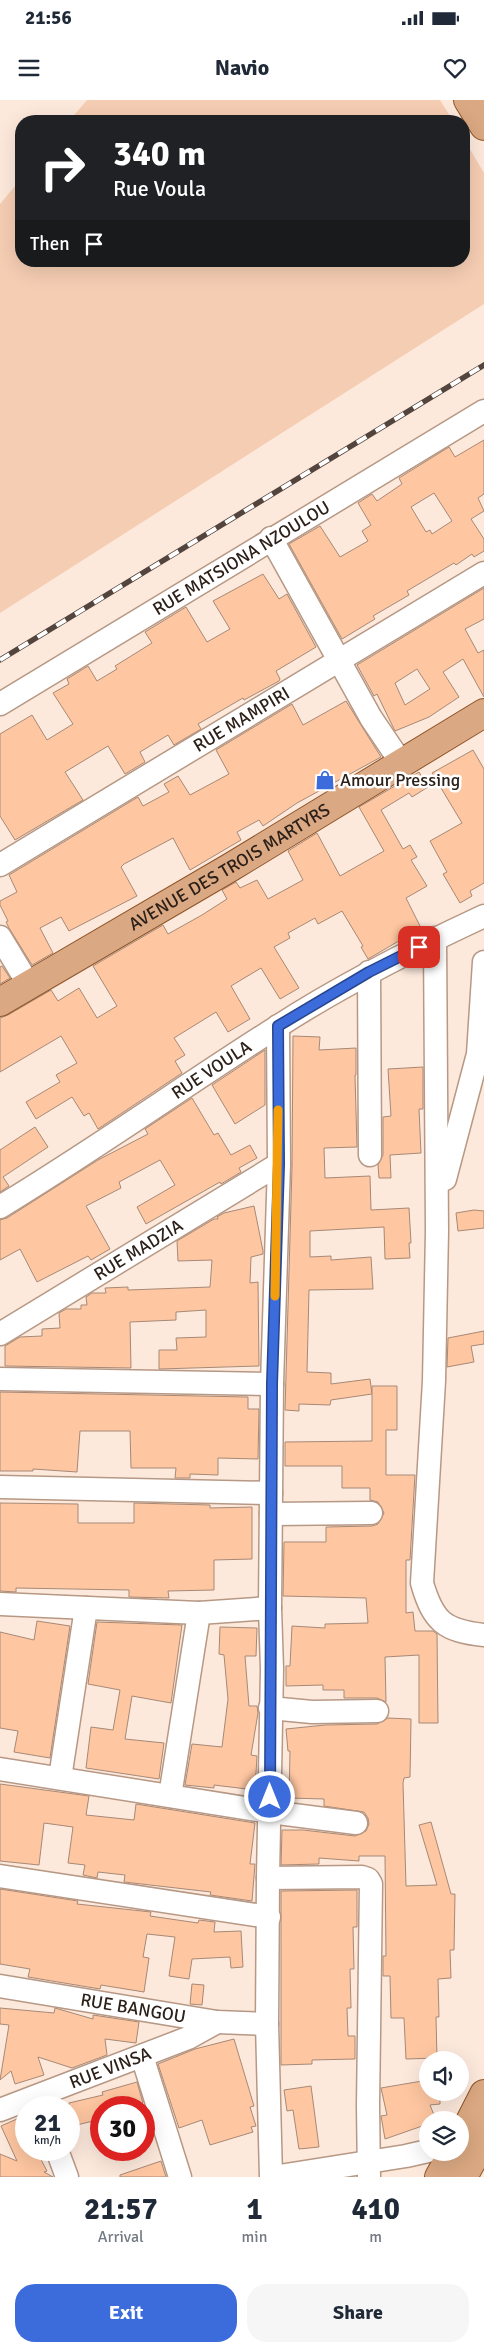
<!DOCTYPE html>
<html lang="en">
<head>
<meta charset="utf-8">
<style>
	:root { --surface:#fff; --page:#f6f6f7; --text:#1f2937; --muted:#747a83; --accent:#3c6bdb }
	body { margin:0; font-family:Signika,sans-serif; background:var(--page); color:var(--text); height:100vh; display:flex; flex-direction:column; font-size:19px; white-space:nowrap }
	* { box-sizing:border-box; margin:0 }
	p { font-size:16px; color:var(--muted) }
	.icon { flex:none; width:28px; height:28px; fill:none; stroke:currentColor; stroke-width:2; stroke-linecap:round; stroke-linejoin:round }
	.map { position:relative; height:2077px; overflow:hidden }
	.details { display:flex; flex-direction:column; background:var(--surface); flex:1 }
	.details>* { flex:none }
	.hud { position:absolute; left:15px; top:15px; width:455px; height:152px; border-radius:20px; box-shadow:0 5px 20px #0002; background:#202124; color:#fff; overflow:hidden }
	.controls { position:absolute; left:419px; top:1951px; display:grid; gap:10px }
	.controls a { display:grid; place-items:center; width:50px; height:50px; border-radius:50%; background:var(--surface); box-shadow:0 5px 20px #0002; font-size:25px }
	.speed { position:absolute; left:15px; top:1996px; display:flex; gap:10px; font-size:25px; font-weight:700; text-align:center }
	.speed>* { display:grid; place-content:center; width:65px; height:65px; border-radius:50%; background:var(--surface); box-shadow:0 5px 20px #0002; line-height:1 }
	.speed small { font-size:12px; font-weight:400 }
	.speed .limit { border:8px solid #d22; background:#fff; color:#111 }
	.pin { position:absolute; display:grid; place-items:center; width:42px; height:42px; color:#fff; margin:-21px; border-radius:10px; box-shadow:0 2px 8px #0006 }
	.me { position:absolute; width:55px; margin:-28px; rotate:0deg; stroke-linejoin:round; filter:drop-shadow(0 0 4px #0008) }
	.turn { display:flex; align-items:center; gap:18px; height:105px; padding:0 15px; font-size:22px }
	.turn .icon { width:65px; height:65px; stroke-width:2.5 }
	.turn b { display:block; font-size:35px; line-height:42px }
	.then { display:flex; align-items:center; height:48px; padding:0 15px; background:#0003; gap:10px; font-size:19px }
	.eta { display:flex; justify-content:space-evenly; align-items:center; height:85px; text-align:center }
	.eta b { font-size:30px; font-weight:800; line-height:35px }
	.action { display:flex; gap:10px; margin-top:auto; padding:10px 15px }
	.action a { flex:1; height:58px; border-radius:20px; background:var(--accent); color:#fff; font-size:20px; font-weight:800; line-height:58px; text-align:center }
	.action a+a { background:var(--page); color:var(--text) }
	.status { display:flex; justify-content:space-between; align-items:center; height:35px; padding:0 25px; background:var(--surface); direction:ltr }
	.status svg { height:14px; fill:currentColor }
	header { display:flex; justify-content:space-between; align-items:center; height:65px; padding:0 15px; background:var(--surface); font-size:22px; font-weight:800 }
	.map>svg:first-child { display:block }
</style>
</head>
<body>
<div class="status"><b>21:56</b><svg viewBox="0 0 49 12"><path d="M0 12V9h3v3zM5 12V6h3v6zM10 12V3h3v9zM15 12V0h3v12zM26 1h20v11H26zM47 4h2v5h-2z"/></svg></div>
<header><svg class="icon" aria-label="menu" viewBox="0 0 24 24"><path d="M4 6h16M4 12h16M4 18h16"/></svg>Navio<svg class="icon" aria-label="heart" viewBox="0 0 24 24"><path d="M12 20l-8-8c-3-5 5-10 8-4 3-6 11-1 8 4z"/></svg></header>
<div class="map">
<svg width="484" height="2077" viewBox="0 0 484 2077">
	<rect width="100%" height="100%" fill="#fde9dc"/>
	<!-- green -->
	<g fill="#f5cdb3">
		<path d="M87 0H440L453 21H69Z"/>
		<path d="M464 39 484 73V204L0 513V104L21 79V161H464Z"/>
	</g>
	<!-- building -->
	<g fill="#fec6a1" stroke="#a78976" fill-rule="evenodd">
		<path d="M484 340V394L478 398 484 411 471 419 484 439V451L474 457 472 454 456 465 454 463 407 491 409 495 373 516 375 519 342 539 289 444 320 426 340 457 368 441 362 431 371 425 358 403 372 394 377 401 402 384 399 378 449 347 455 357ZM434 393 452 421 432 434 430 430 426 432 411 407Z"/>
		<path d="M263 474 279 499 287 494 316 547 276 571 280 579 279 581 244 600 243 598 198 624 201 629 174 645 168 635 140 652 145 662 125 674 108 646 65 672 83 700 15 740 0 716V634L32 615 47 640 73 624 53 593 69 584 67 579 88 566 97 581 117 569 115 566 152 543 145 532 186 507 207 542 230 529 213 501Z"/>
		<path d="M484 488V519L465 529 478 553 484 550V597L463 559 443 572 459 597 429 617 395 631 377 594 374 596 357 565ZM417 569 430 589 405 605 395 583Z"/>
		<path d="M346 601 381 657 297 703 263 726 259 720 237 732 241 740 190 770 173 738 124 764 121 767 137 796 69 831 61 817 40 828 53 853 32 865 9 828 6 822 8 821 0 805V801L17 792 9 775 138 697 143 706 169 692 164 684 178 676 190 695 229 674 216 650 292 604 303 625Z"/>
		<path d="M473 650 484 669V783L470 791 472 796 460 803 443 774 447 772 430 741 462 723 432 673Z"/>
		<path d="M419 672 428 687 412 697 409 693 381 710 403 749 410 745 417 757 411 760 427 786 406 798 421 828 368 859 361 847 363 846 342 811 318 824 315 818 288 833 290 838 274 847 299 888 280 899 261 868 231 886 250 919 228 932 216 912 174 938 185 955 175 961 182 973 98 1029 89 1013 84 1016 72 997 36 1019 26 1002 60 982 56 975 77 963 61 936 0 972V918L8 915 51 890 58 901 79 888 97 918 117 906 93 866 163 825 168 834 202 815 227 799 222 790 236 782 240 788 257 780 268 799 303 780 288 751 317 733 340 776 384 751 359 707Z"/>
		<path d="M2 866 10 878 0 884V867Z"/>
		<path d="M293 936 320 937 319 950 356 948V975H355L357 1047 324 1048 325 1078 370 1076 371 1110 409 1108 411 1143H409L410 1158 385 1159 384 1127 310 1131V1157L331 1156V1160L371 1157 373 1189 309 1190 307 1272 331 1273V1284L370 1279 372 1294 331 1300 330 1305 299 1304V1311L285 1310 292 1068Z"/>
		<path d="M265 950V1005L235 1024 212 985Z"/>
		<path d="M423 967V1009H419L421 1053 390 1055 391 1078H379L378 1065 383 1055V1017L391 1016 388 969Z"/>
		<path d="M192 998 214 1035 218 1033 231 1055 250 1045 257 1058 239 1068 241 1072 221 1084 220 1082 146 1124 137 1107 175 1085 160 1060 119 1082 121 1088 86 1106 110 1149 91 1160 88 1156 37 1182 20 1149 0 1160V1120L7 1118 98 1060 148 1034 145 1029Z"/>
		<path d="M35 1027 48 1047 3 1077 9 1086 0 1092V1050Z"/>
		<path d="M254 1106 263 1151V1154L251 1157 250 1183 258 1182 259 1266 159 1269V1250H177L176 1238 206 1237V1210L176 1212V1220L130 1222 131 1268 5 1266V1246L20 1237 42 1236V1229L60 1228 59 1213 66 1209H81V1205H87L86 1197 92 1193H106L105 1188 128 1187V1190L210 1187 212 1160 178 1161 177 1141 214 1119H218L217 1117 224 1113Z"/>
		<path d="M474 1110 484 1111V1128L458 1131 456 1113Z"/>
		<path d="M484 1231V1244L471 1246 474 1262 447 1267 448 1238Z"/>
		<path d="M372 1286H397V1330H386V1375H415L410 1460H406V1513L413 1512 415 1531H433L437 1534 438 1623H419V1555L385 1557 386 1602 377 1598H344V1590H323V1585L286 1586V1566H290L292 1526 325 1528V1524L368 1523 366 1498 283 1496 284 1442H326V1427L372 1426 378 1424 384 1413 378 1402 370 1400V1388H342V1366H285V1342L372 1341Z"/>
		<path d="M0 1292 248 1297V1309H259L258 1359 218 1358V1375L190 1374V1378H175L176 1368H131L130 1331H80L77 1372 33 1369V1371H0Z"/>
		<path d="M0 1403 78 1404V1423H134V1403L210 1405V1408L252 1407V1459L214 1460V1490L168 1491 169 1498 129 1497V1490L16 1488V1492L0 1491Z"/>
		<path d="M37 1521 70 1526 50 1658 14 1652 18 1631 0 1628V1532L34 1540Z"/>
		<path d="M97 1522 182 1525 171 1603 132 1596 125 1639 164 1643 159 1679 86 1668 91 1627 113 1630 120 1590 88 1584Z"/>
		<path d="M220 1527 257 1528 256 1556H245L249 1606H257L258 1613 251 1655 257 1656 255 1690 214 1685V1688L185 1685 192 1644 222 1647 228 1599 224 1555 219 1554Z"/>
		<path d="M388 1618 411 1619 410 1677 404 1678 403 1683 406 1786 437 1785 419 1725 431 1722 451 1794H455L454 1850H450L451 1878 438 1879 439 1917H436L437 1958 406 1959 404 1918H391L390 1876H383V1856H386L385 1756H359V1761L319 1758V1764L281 1765 282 1730H303L355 1736 366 1731 369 1724 368 1718 364 1712 324 1706V1699L289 1698 290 1651H288L286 1629 325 1625 377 1624Z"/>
		<path d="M0 1684 89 1696 86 1715 134 1720 136 1704 255 1723 250 1764H255L252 1801 210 1795 211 1792 124 1782 125 1775 98 1772 97 1778 83 1775 85 1765 68 1763 73 1727 44 1723 39 1765 0 1761Z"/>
		<path d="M0 1789 78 1801 77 1804 151 1812 150 1816 198 1823 199 1820 215 1822 214 1832 241 1831 243 1867 231 1868 230 1857 192 1859 189 1879 169 1876 175 1837 147 1834 143 1857 149 1858 144 1892 101 1885 100 1889 28 1877 30 1869 0 1864Z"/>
		<path d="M357 1790V1827H353L354 1869H350L351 1908H347L348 1936H355V1959L312 1960V1964L281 1965V1791Z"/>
		<path d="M192 1884 204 1885 202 1905 190 1904Z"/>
		<path d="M0 1908 54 1913 55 1908 93 1919V1915L139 1922 136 1943 105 1939 107 1955 72 1968 38 1957 44 1975 15 1984 11 1971 0 1980 9 1925 0 1924Z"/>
		<path d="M234 1939 254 2006 250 2007 256 2026 251 2027 253 2032 210 2045 202 2020 179 2028 158 1964 195 1949Z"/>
		<path d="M428 1980V1992H440V2004L430 2005 436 2020H428V2024L385 2039 381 2016 387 2015 381 1988Z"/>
		<path d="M137 1982 143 2003 128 2008H101V2019L69 2027V2003L103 1995 102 1992Z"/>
		<path d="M311 1986 319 2047 299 2049 293 2010 287 2011 284 1990Z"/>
		<path d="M26 2015V2050H36L47 2071 44 2072 53 2077H0V2054L17 2061 1 2026Z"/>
		<path d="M161 2061 166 2077H120V2075Z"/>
	</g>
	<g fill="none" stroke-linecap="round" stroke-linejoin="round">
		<defs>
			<g id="minor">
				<path d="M271 438 371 618 402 664"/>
				<path id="s1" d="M0 604 484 311"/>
				<path id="s2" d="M0 765 484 473"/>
				<path d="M0 837 29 885"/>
				<path d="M435 838 437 1131 434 1281 422 1483C433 1521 444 1531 484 1535"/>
				<path d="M369 872 370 1055"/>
				<path d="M445 1079 478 954 484 862"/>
				<path id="s3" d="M0 1107C94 1050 184 986 277 927 343 884 413 849 484 816"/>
				<path id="s4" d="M0 1234 279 1064"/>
				<path d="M0 1279 272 1284"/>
				<path d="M0 1387 271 1393"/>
				<path d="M271 1414 371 1413"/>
				<path d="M0 1504 199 1513 270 1508"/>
				<path d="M270 1608 312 1612 377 1611"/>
				<path d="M0 1669 270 1712 356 1723"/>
				<path d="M60 1678 86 1508"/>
				<path d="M170 1696 199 1513"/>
				<path d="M0 1776 269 1817"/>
				<path d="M268 1778 362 1777 368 1779 371 1784 368 2006 369 2077"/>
				<path id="s5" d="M0 1886 217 1922 267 1924"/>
				<path d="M142 1956 180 2077"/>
				<path id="s6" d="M0 2010 188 1938 217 1922"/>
				<path d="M57 2050 67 2077"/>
				<path d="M271 2077 267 1924 268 1778 272 1569 270 1508 272 1284 279 1064 278 926"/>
				<path d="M273 2077 406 2056 428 2051"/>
			</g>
			<g id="major">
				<path d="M468 0 484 26"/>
				<path id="s7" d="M0 902 231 767 484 613"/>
				<path d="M460 2041 484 1994"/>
				<path d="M439 2077 453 2052"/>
				<path d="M463 2077 484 2039"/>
			</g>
		</defs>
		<!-- minor casing -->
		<use href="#minor" stroke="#b79884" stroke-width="25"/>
		<!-- major casing -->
		<use href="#major" stroke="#8e5327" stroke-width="30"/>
		<!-- minor -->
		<use href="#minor" stroke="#fff" stroke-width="22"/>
		<!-- major -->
		<use href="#major" stroke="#daa882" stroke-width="28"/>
		<defs>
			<path id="rail" d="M0 560 484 265"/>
		</defs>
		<!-- rail casing -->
		<use href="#rail" stroke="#53453d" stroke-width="5.5"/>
		<!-- rail -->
		<use href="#rail" stroke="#fff" stroke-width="4" stroke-dasharray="11" stroke-linecap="butt"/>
	</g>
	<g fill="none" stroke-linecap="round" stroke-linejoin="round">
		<defs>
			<path id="route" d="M270 1697 272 1284 279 1064 278 926 369 872 419 847"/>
		</defs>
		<!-- route casing -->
		<use href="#route" stroke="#27468e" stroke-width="12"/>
		<!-- route -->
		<use href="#route" stroke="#3c6bdb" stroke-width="9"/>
		<!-- slow -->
		<path stroke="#f59e0b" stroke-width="9" d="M275 1196 278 1010"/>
	</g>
	<!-- icons -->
	<defs>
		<symbol id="shop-bare" viewBox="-9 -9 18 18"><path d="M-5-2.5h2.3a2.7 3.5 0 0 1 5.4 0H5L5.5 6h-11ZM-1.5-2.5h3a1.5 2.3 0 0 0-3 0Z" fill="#3c6bdb" stroke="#fff" stroke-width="2.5" paint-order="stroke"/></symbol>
	</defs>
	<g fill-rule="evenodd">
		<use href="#shop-bare" x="311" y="666" width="28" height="28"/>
	</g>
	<g text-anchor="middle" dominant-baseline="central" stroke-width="5" stroke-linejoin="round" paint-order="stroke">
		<!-- street labels -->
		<g font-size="18" fill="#2c2019" stroke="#fff">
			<text stroke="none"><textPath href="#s1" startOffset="282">RUE MATSIONA NZOULOU</textPath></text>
			<text stroke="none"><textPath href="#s2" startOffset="282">RUE MAMPIRI</textPath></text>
			<text stroke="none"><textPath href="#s7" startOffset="266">AVENUE DES TROIS MARTYRS</textPath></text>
			<text stroke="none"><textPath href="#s3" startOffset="252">RUE VOULA</textPath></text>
			<text stroke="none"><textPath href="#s4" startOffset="162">RUE MADZIA</textPath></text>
			<text stroke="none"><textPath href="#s5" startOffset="135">RUE BANGOU</textPath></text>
			<text stroke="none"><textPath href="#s6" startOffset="118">RUE VINSA</textPath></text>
		</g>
		<!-- poi labels -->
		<g font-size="18" fill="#2c2019" stroke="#fff" text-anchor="start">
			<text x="340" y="680">Amour Pressing</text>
		</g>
	</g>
</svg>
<div class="controls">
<a><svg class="icon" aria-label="sound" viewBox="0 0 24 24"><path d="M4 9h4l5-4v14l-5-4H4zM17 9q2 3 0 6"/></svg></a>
<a><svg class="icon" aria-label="layers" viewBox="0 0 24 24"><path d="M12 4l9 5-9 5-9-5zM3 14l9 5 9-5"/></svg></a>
</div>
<div class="speed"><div>21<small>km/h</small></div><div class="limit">30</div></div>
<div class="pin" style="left:419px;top:847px;background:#d93025"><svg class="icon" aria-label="arrive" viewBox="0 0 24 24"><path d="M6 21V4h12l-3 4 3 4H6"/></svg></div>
<svg class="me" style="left:270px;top:1697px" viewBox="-20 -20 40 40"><circle r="17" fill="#3c6bdb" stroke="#fff" stroke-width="3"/><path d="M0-11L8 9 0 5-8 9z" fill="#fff"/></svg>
<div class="hud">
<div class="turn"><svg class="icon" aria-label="right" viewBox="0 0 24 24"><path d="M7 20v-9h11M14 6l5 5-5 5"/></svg><div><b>340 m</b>Rue Voula</div></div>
<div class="then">Then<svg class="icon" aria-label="arrive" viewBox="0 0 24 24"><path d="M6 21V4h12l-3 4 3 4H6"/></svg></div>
</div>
</div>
<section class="details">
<div class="eta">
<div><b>21:57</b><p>Arrival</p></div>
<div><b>1</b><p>min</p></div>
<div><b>410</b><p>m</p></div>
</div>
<div class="action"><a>Exit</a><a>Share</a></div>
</section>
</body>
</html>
